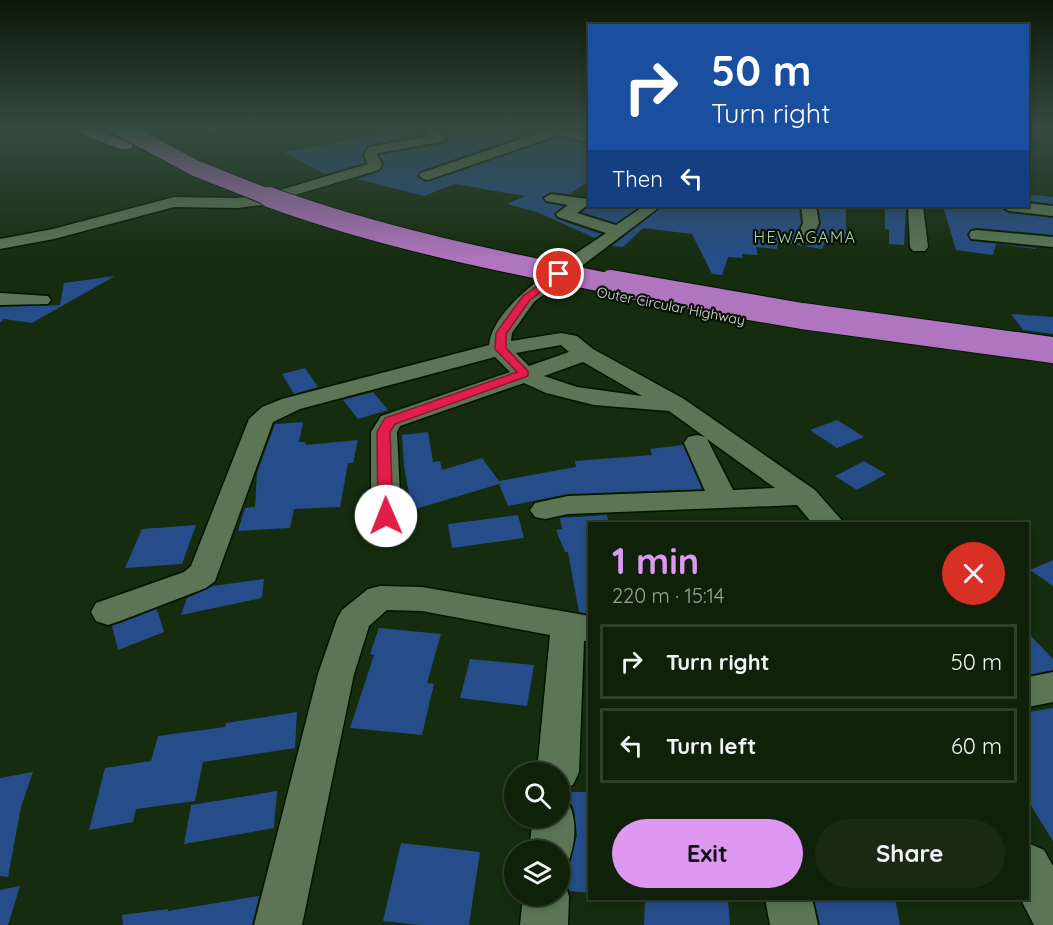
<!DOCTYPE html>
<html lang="en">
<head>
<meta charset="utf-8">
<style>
	:root { --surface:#10210a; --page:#192913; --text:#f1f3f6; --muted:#9ca39c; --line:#303e2b; --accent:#df98f2 }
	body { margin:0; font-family:Quicksand,sans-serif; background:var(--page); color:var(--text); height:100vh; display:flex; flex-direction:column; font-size:22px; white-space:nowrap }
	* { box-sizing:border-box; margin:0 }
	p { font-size:20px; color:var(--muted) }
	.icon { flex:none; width:33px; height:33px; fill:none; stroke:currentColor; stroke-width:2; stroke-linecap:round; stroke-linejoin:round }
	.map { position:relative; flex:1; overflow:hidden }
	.sheet { position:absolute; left:588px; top:522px; width:441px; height:378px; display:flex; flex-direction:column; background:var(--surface); border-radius:0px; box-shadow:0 3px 9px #0003,0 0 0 2px var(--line) }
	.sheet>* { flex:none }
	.top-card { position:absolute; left:588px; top:24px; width:441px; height:183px; border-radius:0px; box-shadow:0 3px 9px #0003,0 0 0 2px var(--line); background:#1a4fa0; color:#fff; overflow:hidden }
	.fabs { position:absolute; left:504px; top:762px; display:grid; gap:12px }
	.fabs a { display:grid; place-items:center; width:66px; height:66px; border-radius:50%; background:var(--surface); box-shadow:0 3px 9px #0003,0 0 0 2px var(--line); font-size:30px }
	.pin { position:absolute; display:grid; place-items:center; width:51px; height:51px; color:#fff; margin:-26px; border:3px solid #fff; border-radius:50%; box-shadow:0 2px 6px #0007 }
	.me { position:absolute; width:66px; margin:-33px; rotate:359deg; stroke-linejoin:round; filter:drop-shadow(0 0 4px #0008) }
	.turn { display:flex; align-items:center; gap:21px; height:126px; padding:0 24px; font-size:27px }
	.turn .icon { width:78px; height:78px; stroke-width:2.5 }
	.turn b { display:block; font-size:42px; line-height:51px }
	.then { display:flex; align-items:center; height:57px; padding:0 24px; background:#0003; gap:12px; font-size:22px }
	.round { display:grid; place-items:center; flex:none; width:63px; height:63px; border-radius:32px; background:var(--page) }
	.summary { display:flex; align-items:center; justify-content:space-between; height:102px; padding:0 24px }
	h1 { font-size:36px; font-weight:800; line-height:45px; color:var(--accent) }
	.primary-button { display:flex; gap:12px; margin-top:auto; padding:12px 24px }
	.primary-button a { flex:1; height:69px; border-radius:36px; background:var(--accent); color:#111; font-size:24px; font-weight:800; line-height:69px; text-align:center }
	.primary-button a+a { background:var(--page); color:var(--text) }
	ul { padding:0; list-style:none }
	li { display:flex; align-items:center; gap:18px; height:75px; margin:0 12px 9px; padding:0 12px; border:3px solid var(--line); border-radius:0px }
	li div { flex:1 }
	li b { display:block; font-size:22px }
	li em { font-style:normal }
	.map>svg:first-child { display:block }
</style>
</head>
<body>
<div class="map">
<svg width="1053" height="925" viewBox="0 0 1053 925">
	<rect width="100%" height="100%" fill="#152c0e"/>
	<!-- building -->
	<g fill="#264d89">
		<path d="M383 129H419L424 135 369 145 362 154 365 163 325 174 284 152 361 138 357 135Z"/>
		<path d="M438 129 539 130 420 171 417 177 425 182 559 137 590 145V180L570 194 551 192 542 197 546 203 563 206 554 214 557 219 601 234 595 238 537 212 507 204 525 196 455 184 424 196 357 179 381 171 384 163 380 155 441 144 448 140V136Z"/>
		<path d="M1028 194 1053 197V204L1028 201Z"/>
		<path d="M590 206H641L616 223 582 212Z"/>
		<path d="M663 206H799L801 223 794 240 804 246 812 244 821 224 818 206H846V241L826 239 822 249 778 242 777 249 756 247 758 255 742 254 743 258 728 257 722 275 712 274 692 234 643 228 623 247 612 246Z"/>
		<path d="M885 206H906L904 245 889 244V230L885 229Z"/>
		<path d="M943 206 974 208 975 206H990L999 207 1009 213 1053 218V235L977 228 971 229 967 234 971 241 1036 248V249L996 244 993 255 956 250Z"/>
		<path d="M115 276 32 323 4 319 0 323V307L60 305 64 283Z"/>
		<path d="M1011 314 1053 317V334L1023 330Z"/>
		<path d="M305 368 318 387 294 394 282 374Z"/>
		<path d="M373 392 388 410 358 419 343 400Z"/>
		<path d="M837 420 864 437 837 448 810 430Z"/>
		<path d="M303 422 299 442H305L306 445 358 440 353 463H348L340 507 294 509 290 528 238 531 245 508 255 507 257 473 275 424Z"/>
		<path d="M428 432 433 462 440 461 442 470 482 458 499 481 576 467 575 461 652 455 650 449 683 445 702 489 568 494 508 506 499 484 412 510 404 466 402 435Z"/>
		<path d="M864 461 886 474 857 490 835 476Z"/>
		<path d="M518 515 524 538 452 548 448 524Z"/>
		<path d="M607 515 609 524H590V614L579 612 568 552H565L556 530 562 529 560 518Z"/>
		<path d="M196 525 182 564 125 568 142 529Z"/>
		<path d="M1053 560V586L1030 570Z"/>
		<path d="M264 579 262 598 181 615 187 598 213 586Z"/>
		<path d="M157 609 164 632 118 650 112 626Z"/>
		<path d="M379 628 441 634 427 683 434 684 422 735 350 728 374 655 370 654Z"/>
		<path d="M1028 633 1053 659V670L1028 675Z"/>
		<path d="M470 659 534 665 527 706 460 698Z"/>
		<path d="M1053 708V841L1028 801V712Z"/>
		<path d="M297 712 295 748 203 762 195 801 136 809 133 822 89 830 105 768 151 761 158 736 225 727 226 723Z"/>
		<path d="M33 772 21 807 8 877 0 876V778Z"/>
		<path d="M277 791 274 828 184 844 191 805Z"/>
		<path d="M562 792H590V893L570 891 565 878 560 876V871L569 867 577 835 574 810 570 801 562 797Z"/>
		<path d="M401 843 480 852 469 925H420L383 921Z"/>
		<path d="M20 886 8 925H0V890Z"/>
		<path d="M259 896 252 925H123L122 915 168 909V911Z"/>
		<path d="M645 898H728L730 925H644Z"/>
		<path d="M814 898H895L900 925H820Z"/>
	</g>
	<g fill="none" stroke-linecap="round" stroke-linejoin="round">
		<defs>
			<g id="minor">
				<path d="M206 130H219L213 134Z"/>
				<path d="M421 130H435L447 138 441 142 378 153 377 155 382 164 379 170 261 205 237 208 174 207 54 239 0 249V239L53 229 174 197 237 198 260 196 368 164 364 155 369 147 429 136Z"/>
				<path d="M547 130H566L590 135V143L559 135 431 179 426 180 419 176 421 173Z"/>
				<path d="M551 194 588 199V205L577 213 616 225 644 206H661L534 302 512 333 511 341 561 333 577 336 593 349 684 399 815 490 845 524H813L797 505 568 514 545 519 535 517 530 510 535 503 568 496 705 491 684 443 688 437 697 435 705 437 669 411 594 405 546 393 524 383 400 426 397 432 401 516 396 523 386 526 376 523 371 516V432L381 416 510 372 495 357 300 409 273 422 215 581 206 588 120 621 108 625 96 621 91 612 96 603 184 572 191 566 249 419 262 407 282 399 489 345C493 302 572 257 606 233L558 217 556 214 568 205 546 201 544 198ZM561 345 569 352 529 366 516 353ZM583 362 642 396 577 387 544 376ZM707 439 775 488 733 490Z"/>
				<path d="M1028 203 1053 206V216L1009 211 1001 206H1028Z"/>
				<path d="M801 206H816L819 223 810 243 804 244 796 239 803 223Z"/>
				<path d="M908 206H923L928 247 925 251H913L910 247Z"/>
				<path d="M977 230 1053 237V247L971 239 969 235 971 231Z"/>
				<path d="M0 293 48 296 51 300 48 304 0 305Z"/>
				<path d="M380 586 422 587 590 616V642L584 641 579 772 573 785 560 790V772H537L550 635 422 611 387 610 369 626 354 674 302 925H254L318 674 337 619 342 610 368 589Z"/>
				<path d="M1053 672V702L1028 707V677Z"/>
				<path d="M560 799 569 803C578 824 575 845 567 866L560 869V850H529L533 818H560Z"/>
				<path d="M1028 843 1044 850 1053 866V925H1034L1020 898H1028Z"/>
				<path d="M560 878 563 879 569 896 568 925H520L523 896H560Z"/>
				<path d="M765 898H812L818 925H770Z"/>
			</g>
			<path id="highway" d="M77 130H96L130 143 133 146 130 149H120L79 133Z"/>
		</defs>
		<!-- minor casing -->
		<use href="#minor" stroke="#011400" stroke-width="3"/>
		<!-- highway casing -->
		<use href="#highway" stroke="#011400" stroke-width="3"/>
		<!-- minor -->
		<use href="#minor" fill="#5c7655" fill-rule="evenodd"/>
		<!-- highway -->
		<use href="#highway" fill="#af75be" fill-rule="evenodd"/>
		<defs>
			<path id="highway-bridge-far2" d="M124 130 195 168 273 199"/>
			<path id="highway-bridge-far1" d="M269 197C381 238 501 262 618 285"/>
			<path id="highway-bridge" d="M611 283 802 316 1053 350"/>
		</defs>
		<!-- highway-bridge-far2 casing -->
		<use href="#highway-bridge-far2" stroke="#011400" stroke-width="18" stroke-linecap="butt"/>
		<!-- highway-bridge-far1 casing -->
		<use href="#highway-bridge-far1" stroke="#011400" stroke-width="22" stroke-linecap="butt"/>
		<!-- highway-bridge casing -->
		<use href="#highway-bridge" stroke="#011400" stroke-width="28" stroke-linecap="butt"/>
		<!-- highway-bridge-far2 -->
		<use href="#highway-bridge-far2" stroke="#af75be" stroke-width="16"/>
		<!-- highway-bridge-far1 -->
		<use href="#highway-bridge-far1" stroke="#af75be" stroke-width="20"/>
		<!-- highway-bridge -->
		<use href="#highway-bridge" stroke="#af75be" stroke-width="26"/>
	</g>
	<!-- sky -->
	<linearGradient id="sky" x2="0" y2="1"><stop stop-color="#0c1808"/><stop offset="0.5" stop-color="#354b41"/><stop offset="1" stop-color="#354b41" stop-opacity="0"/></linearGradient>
	<rect width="1053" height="259" fill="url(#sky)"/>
	<!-- route -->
	<path fill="#e11d48" stroke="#92132f" stroke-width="1.5" d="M559 271 562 272V276L530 300 506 334V348L528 371V376L395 424 390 432 393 516 386 521 381 519 378 516 377 432 385 418 517 372 495 349 496 333 523 296Z"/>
	<g text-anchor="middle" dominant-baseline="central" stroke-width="4.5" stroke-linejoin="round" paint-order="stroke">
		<!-- far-street labels -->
		<g font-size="14" fill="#d3e2d0" stroke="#081106">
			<text transform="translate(671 306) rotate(11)">Outer Circular Highway</text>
		</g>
		<!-- far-quarter labels -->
		<g font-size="16" letter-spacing="1.5" fill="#afcca7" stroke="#081106">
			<text x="805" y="237">HEWAGAMA</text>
		</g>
	</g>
</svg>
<div class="fabs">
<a><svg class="icon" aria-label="search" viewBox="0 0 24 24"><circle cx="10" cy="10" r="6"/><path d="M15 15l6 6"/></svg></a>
<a><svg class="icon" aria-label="layers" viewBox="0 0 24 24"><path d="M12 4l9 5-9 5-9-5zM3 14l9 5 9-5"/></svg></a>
</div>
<div class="pin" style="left:559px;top:274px;background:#d93025"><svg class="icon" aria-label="arrive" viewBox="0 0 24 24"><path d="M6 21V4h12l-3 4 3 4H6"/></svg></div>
<svg class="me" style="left:386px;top:516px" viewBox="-20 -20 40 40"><circle r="19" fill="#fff"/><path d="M0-13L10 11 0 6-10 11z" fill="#e11d48"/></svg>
<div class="top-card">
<div class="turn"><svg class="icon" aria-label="right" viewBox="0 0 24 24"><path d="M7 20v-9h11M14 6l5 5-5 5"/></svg><div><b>50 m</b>Turn right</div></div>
<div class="then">Then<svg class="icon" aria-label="left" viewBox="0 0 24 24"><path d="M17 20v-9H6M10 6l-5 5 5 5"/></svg></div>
</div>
<section class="sheet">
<div class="summary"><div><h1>1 min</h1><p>220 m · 15:14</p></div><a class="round" style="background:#d93025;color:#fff"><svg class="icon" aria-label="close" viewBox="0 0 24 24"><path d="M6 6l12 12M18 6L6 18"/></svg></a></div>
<ul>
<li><svg class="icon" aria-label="right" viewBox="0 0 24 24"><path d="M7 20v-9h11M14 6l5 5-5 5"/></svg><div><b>Turn right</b></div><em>50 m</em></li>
<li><svg class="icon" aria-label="left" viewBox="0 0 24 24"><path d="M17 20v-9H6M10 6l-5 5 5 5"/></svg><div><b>Turn left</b></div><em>60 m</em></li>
</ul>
<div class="primary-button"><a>Exit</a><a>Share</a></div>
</section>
</div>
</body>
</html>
